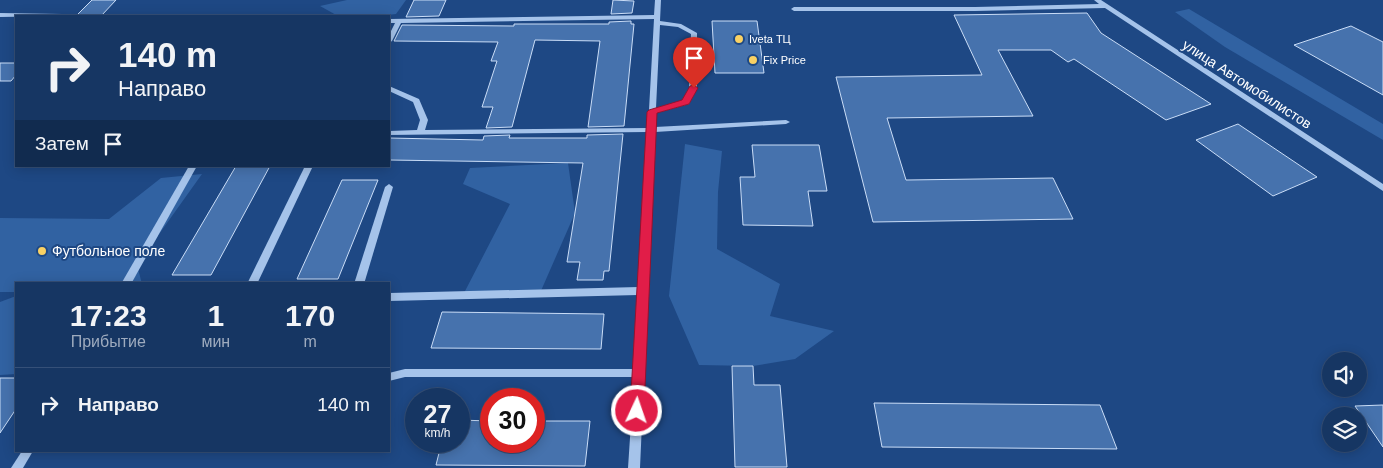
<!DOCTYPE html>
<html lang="ru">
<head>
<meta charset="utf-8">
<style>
	:root { --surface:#163663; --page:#23416c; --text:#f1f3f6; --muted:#9eabbe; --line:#355078 }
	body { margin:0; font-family:Helvetica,sans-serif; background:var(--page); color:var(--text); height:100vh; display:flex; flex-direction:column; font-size:19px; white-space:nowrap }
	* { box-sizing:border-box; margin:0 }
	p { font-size:16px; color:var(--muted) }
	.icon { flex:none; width:28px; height:28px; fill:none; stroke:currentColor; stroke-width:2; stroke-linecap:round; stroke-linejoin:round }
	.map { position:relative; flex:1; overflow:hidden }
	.sheet { position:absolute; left:15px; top:282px; width:375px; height:170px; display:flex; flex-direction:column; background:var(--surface); border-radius:0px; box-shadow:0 2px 12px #0003,0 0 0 1px var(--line) }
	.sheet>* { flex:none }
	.banner { position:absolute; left:15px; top:15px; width:375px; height:152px; border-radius:0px; box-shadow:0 2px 12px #0003,0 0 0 1px var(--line); background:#163663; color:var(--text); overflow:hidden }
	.buttons { position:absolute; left:1322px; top:352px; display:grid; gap:10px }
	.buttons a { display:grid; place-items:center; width:45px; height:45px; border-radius:50%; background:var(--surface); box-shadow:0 2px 12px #0003,0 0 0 1px var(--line); font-size:25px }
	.speed { position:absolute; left:405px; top:388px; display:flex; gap:10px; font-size:25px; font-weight:700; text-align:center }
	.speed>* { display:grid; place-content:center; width:65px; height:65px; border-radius:50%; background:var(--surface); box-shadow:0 2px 12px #0003,0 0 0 1px var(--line); line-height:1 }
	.speed small { font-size:12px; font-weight:400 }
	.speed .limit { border:8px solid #d22; background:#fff; color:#111 }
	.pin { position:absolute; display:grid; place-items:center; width:42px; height:42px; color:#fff; margin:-51px -21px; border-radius:50% 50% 50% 0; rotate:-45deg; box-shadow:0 0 5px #0007 }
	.pin .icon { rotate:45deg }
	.me { position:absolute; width:55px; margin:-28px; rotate:3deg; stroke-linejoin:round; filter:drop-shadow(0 0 4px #0008) }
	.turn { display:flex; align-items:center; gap:18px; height:105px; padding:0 20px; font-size:22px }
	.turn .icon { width:65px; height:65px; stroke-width:2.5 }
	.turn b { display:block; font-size:35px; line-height:42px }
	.then { display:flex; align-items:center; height:48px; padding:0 20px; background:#0003; gap:10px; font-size:19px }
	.eta { display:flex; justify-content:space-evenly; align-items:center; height:85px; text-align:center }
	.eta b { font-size:30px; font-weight:700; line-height:35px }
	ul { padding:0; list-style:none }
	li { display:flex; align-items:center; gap:15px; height:75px; padding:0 20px; border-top:1px solid var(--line) }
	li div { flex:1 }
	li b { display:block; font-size:19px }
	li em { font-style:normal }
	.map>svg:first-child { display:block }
</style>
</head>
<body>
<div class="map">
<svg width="1383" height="468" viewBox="0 0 1383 468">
	<rect width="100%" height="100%" fill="#1e4884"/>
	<!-- green -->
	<g fill="#3162a2">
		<path d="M347 0H406L396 14 378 16H338L320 6Z"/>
		<path d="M1189 9 1383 124V140L1225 47 1175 12Z"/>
		<path d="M685 144 722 151 718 192 717 249 780 284 770 316 834 331 795 359 753 366 699 365 669 296Z"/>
		<path d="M568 163 575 213 540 293 463 295 510 204 463 184 470 168Z"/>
		<path d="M202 174 137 265 142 284H16V292H0V218L109 219 161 178Z"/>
		<path d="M16 296V374L0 375V302Z"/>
	</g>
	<!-- building -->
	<g fill="#4672ad" stroke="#caddf7">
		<path d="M92 0H116L101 16H76Z"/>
		<path d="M414 0H446L439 16 406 17Z"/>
		<path d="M613 0 634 1 632 13 611 14Z"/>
		<path d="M1087 13 1101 33 1211 104 1166 120 1074 59 1068 62 1051 50H998L1033 116 887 118 906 180 1053 178 1073 219 873 222 836 77 982 75 954 15Z"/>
		<path d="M631 21V24H634L624 126 588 127 600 41 535 40 512 127 486 128 493 107H482L497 61H491L498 42 394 41 402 25 514 26V24H609V22Z"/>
		<path d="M712 21H757L764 73H715Z"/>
		<path d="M1351 26 1383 42V95L1294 45Z"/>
		<path d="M0 63H16V75L11 81H0Z"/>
		<path d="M1238 124 1317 177 1273 196 1196 140Z"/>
		<path d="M623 134 609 271H604L603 280H577L580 262H567L583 163 389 160V138L483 140 484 136 510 135 509 138H587V135Z"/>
		<path d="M752 145H819L827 191H808L813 226 743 225 740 177H755Z"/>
		<path d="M236 166H270L211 275H172Z"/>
		<path d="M342 180H378L338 279H297Z"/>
		<path d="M442 312 604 314 601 349 431 348Z"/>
		<path d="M732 366H753L754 385H780L787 467H735Z"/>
		<path d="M0 378H16V409L0 433Z"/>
		<path d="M874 403 1100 405 1117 449 882 447Z"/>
		<path d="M1383 405V447L1355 406Z"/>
		<path d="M459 420 491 421V441H534V421H590L585 466 436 465 442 441H459Z"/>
	</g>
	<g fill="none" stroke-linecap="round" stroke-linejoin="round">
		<!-- minor -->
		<g fill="#a5c3ea" fill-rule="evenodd">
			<path d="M655 0H661L660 21 681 24 697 33V88L689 104 656 113 655 127 786 120 790 122 786 124 655 132 640 468H628L634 377H405L389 381V373L405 369H634L638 295 389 301V293L639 287 647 132 389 135V131L417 130 420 120 413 102 389 91V86L419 99 428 120 425 130 648 128 654 19 401 23 392 41 389 43V35L395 23H389V19L654 15ZM660 25 678 27 691 34 689 88 683 101 656 108Z"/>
			<path d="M1094 0H1101L1383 184V191L1105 8 975 11H794L791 9 794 7H975L1099 4Z"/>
			<path d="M0 13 62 14 65 16 0 17Z"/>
			<path d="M189 166H197L131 284H121Z"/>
			<path d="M305 166H313L257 284H247Z"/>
			<path d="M389 184 393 187 364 284H354L385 187Z"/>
			<path d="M22 451H33L23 468H11Z"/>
		</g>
	</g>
	<!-- route -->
	<path fill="#e11d48" stroke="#92132f" d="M694 85 698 88 689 104 657 113 644 411 642 415 637 417 632 415 630 411 647 112 649 110 682 100 690 86Z"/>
	<!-- markers -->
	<g fill="#f9d164" stroke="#1e4884" stroke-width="2">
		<circle cx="739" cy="39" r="5"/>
		<circle cx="753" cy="60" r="5"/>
		<circle cx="42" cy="251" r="5"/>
	</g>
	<g text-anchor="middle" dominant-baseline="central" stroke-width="4" stroke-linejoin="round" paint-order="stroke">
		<!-- far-poi labels -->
		<g font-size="11" fill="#fff" stroke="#1e4884" text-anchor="start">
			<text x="749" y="39">Iveta ТЦ</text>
			<text x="763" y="60">Fix Price</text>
		</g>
		<!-- street labels -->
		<g font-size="14" fill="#fff" stroke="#1e4884">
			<text transform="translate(1247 84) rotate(33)">улица Автомобилистов</text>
		</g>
		<!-- poi labels -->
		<g font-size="14" fill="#fff" stroke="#1e4884" text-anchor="start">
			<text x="52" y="251">Футбольное поле</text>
		</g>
	</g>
</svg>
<div class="buttons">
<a><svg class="icon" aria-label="sound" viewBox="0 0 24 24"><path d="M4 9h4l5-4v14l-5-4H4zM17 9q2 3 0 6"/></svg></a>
<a><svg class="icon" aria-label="layers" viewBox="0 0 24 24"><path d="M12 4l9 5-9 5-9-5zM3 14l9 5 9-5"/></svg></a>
</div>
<div class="speed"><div>27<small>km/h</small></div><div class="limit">30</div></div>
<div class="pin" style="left:694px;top:88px;background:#d93025"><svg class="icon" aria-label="arrive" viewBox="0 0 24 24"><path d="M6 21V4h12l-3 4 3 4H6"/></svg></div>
<svg class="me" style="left:637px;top:411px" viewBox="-20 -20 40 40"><circle r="17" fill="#e11d48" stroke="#fff" stroke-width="3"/><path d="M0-11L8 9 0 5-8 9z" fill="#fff"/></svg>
<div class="banner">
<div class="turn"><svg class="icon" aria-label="right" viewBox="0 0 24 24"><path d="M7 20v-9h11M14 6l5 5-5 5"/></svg><div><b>140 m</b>Направо</div></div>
<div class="then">Затем<svg class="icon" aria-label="arrive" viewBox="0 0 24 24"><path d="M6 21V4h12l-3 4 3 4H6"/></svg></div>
</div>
<section class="sheet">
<div class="eta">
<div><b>17:23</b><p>Прибытие</p></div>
<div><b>1</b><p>мин</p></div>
<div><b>170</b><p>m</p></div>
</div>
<ul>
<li><svg class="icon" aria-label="right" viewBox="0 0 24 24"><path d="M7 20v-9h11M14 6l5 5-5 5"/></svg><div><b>Направо</b></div><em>140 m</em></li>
</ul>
</section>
</div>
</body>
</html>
